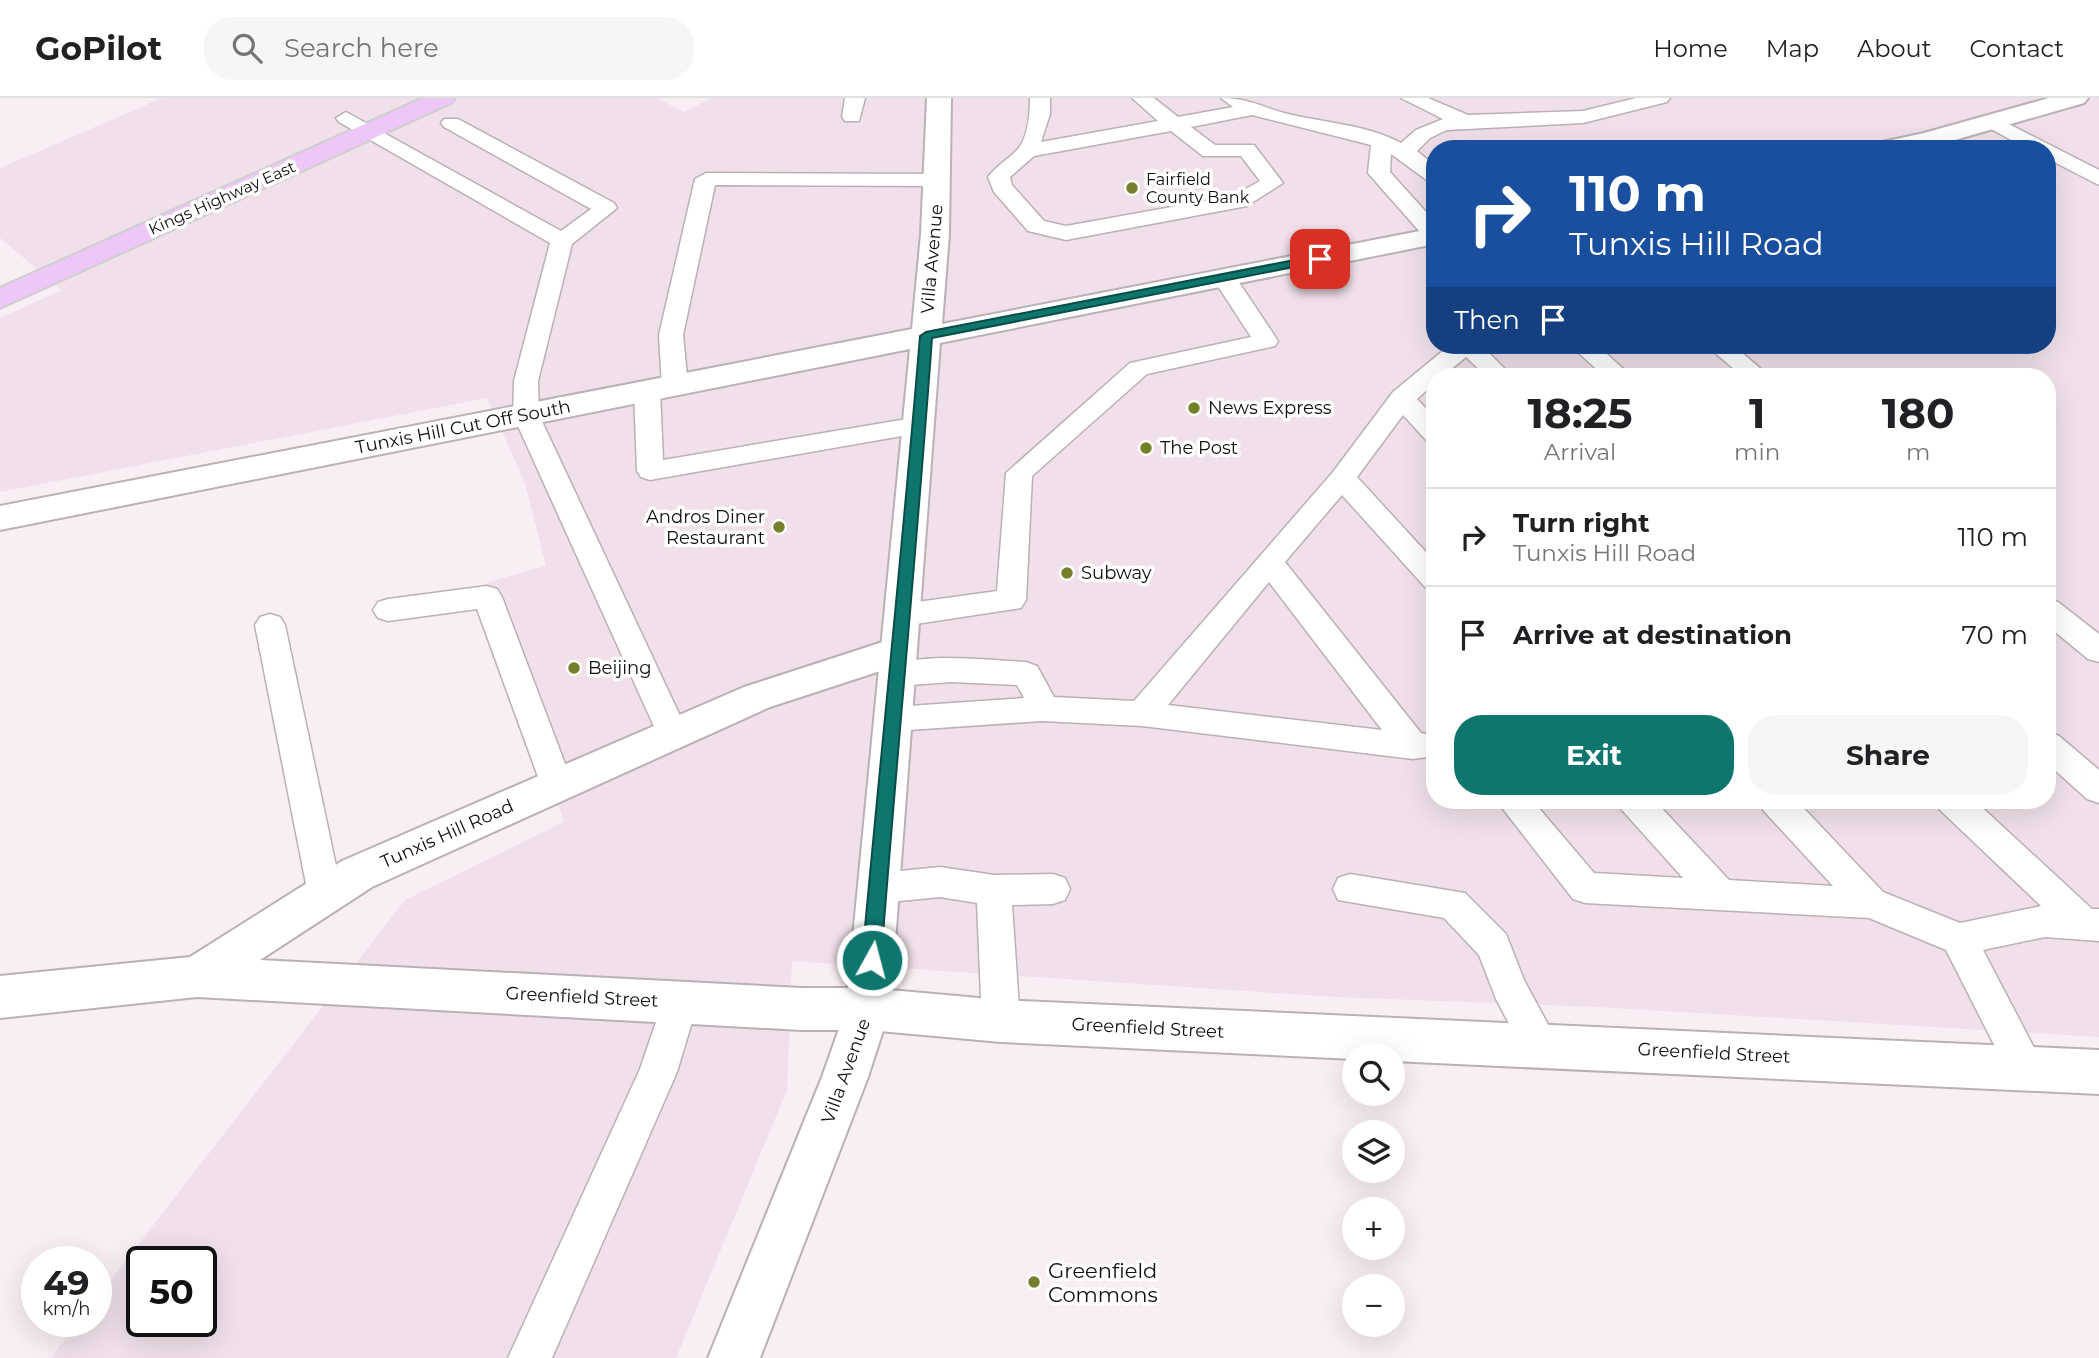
<!DOCTYPE html>
<html lang="en">
<head>
<meta charset="utf-8">
<style>
	:root { --surface:#fff; --page:#f6f6f6; --text:#202124; --muted:#757577; --line:#e0e0e0; --accent:#0f766e }
	body { margin:0; font-family:Montserrat,sans-serif; background:var(--page); color:var(--text); height:100vh; display:flex; flex-direction:column; font-size:26px; white-space:nowrap }
	* { box-sizing:border-box; margin:0 }
	p { font-size:23px; color:var(--muted) }
	.icon { flex:none; width:38px; height:38px; fill:none; stroke:currentColor; stroke-width:2; stroke-linecap:round; stroke-linejoin:round }
	.map { position:relative; flex:1; overflow:hidden }
	.side { position:absolute; left:1426px; top:270px; width:630px; height:441px; display:flex; flex-direction:column; background:var(--surface); border-radius:28px; box-shadow:0 7px 28px #0002 }
	.side>* { flex:none }
	.hud { position:absolute; left:1426px; top:42px; width:630px; height:214px; border-radius:28px; box-shadow:0 7px 28px #0002; background:#1a4fa0; color:#fff; overflow:hidden }
	.fabs { position:absolute; left:1342px; top:945px; display:grid; gap:14px }
	.fabs a { display:grid; place-items:center; width:63px; height:63px; border-radius:50%; background:var(--surface); box-shadow:0 7px 28px #0002; font-size:35px }
	.speed { position:absolute; left:21px; top:1148px; display:flex; gap:14px; font-size:35px; font-weight:700; text-align:center }
	.speed>* { display:grid; place-content:center; width:91px; height:91px; border-radius:50%; background:var(--surface); box-shadow:0 7px 28px #0002; line-height:1 }
	.speed small { font-size:18px; font-weight:400 }
	.speed .limit { border:4px solid #111; border-radius:10px; background:#fff; color:#111 }
	.pin { position:absolute; display:grid; place-items:center; width:60px; height:60px; color:#fff; margin:-30px; border-radius:14px; box-shadow:0 4px 10px #0006 }
	.me { position:absolute; width:77px; margin:-38px; rotate:7deg; stroke-linejoin:round; filter:drop-shadow(0 0 5px #0008) }
	.turn { display:flex; align-items:center; gap:24px; height:147px; padding:0 28px; font-size:32px }
	.turn .icon { width:91px; height:91px; stroke-width:2.5 }
	.turn b { display:block; font-size:49px; line-height:60px }
	.then { display:flex; align-items:center; height:66px; padding:0 28px; background:#0003; gap:14px; font-size:26px }
	.eta { display:flex; justify-content:space-evenly; align-items:center; height:119px; text-align:center }
	.eta b { font-size:42px; font-weight:700; line-height:49px }
	.cta { display:flex; gap:14px; margin-top:auto; padding:14px 28px }
	.cta a { flex:1; height:80px; border-radius:28px; background:var(--accent); color:#fff; font-size:28px; font-weight:700; line-height:80px; text-align:center }
	.cta a+a { background:var(--page); color:var(--text) }
	ul { padding:0; list-style:none }
	li { display:flex; align-items:center; gap:21px; height:98px; padding:0 28px; border-top:2px solid var(--line) }
	li div { flex:1 }
	li b { display:block; font-size:26px }
	li em { font-style:normal }
	header { display:flex; align-items:center; gap:42px; box-sizing:border-box; height:98px; padding:0 35px; background:var(--surface); border-bottom:2px solid var(--line) }
	header strong { font-size:33px }
	nav { display:flex; gap:38px; margin-inline-start:auto; font-size:24px }
	.search { width:490px; height:63px; background:var(--page); display:flex; align-items:center; gap:18px; box-sizing:border-box; padding:0 24px; border-radius:28px; color:var(--muted); font-size:26px }
	.map>svg:first-child { display:block }
</style>
</head>
<body>
<header>
<strong>GoPilot</strong>
<div class="search"><svg class="icon" aria-label="search" viewBox="0 0 24 24"><circle cx="10" cy="10" r="6"/><path d="M15 15l6 6"/></svg>Search here</div>
<nav><a>Home</a><a>Map</a><a>About</a><a>Contact</a></nav>
</header>
<div class="map">
<svg width="2099" height="1260" viewBox="0 0 2099 1260">
	<rect width="100%" height="100%" fill="#f9eef3"/>
	<!-- built -->
	<path fill="#f1e0e9" fill-rule="evenodd" d="M162 0H657L684 14 712 0H2099V939L1597 909 1336 899 792 863 787 992 676 1260H51L79 1223H96V1201L405 802 564 724 488 484 546 468 525 385 487 300 0 394V220L62 192 0 140V70ZM1435 51H2048V247H1435ZM1435 278H2048V702H1435ZM142 1164H201V1223H142Z"/>
	<g fill="none" stroke-linecap="round" stroke-linejoin="round">
		<defs>
			<g id="lane">
				<path d="M845 0H865L859 23H845L842 19Z"/>
				<path d="M1030 0H1050V16L1041 44 1158 23 1132 0H1154L1178 19 1233 9 1221 0C1247 0 1260 8 1284 15 1323 25 1366 26 1401 45L1416 32 1443 21 1401 0H1428L1468 17 1583 13 1636 0H1670L1667 4 1583 25 1447 32 1430 40 1417 53 1435 68V85L1428 83 1391 56 1390 74 1435 124V144L1427 142 1368 75 1371 47 1252 17 1191 29 1215 47H1254L1283 85 1247 108 1066 142 1028 133 994 94 988 79C997 67 1009 61 1018 51 1028 39 1030 15 1030 0ZM1171 33 1203 58H1241L1260 83 1233 98 1066 128 1044 123 1012 87 1010 79 1034 58Z"/>
				<path d="M346 14 561 133 591 111 444 29 441 25 444 21H458L614 105 617 110 572 146 538 283 539 317 689 637 684 646 673 650 662 646 513 317 514 283 550 145 339 24 336 20Z"/>
				<path d="M1993 18 2099 72V87L2048 61V51H2027L1986 28 1983 24Z"/>
				<path d="M706 75 939 76 950 82 939 88 715 87 683 237 688 288 684 294H666L662 288 659 237 695 81Z"/>
				<path d="M1224 172 1232 174 1278 243 1275 248 1147 276 1032 378 1026 502 1021 510 903 528 893 525 888 517 893 509 903 506 997 493 1006 375 1130 265 1251 239 1212 179 1216 174Z"/>
				<path d="M1450 247H1481L1512 278H1486L1466 259 1443 278H1435V285L1417 301 1435 320V345L1426 342 1403 317 1357 379 1435 464V492L1425 489 1342 397 1285 464 1421 635 1435 638V658L1413 661 1142 628 1042 623 894 633 883 630 878 621 883 612 894 609 1024 600 1017 587 951 584 898 588 887 584 883 576 887 568C930 554 982 562 1026 564L1037 568 1054 599 1134 603 1333 374 1393 294ZM1269 484 1382 632 1168 607Z"/>
				<path d="M1570 247H1597L1631 278H1604Z"/>
				<path d="M1706 247H1733L1769 278H1742Z"/>
				<path d="M647 285 656 287 660 293 663 362 919 319 928 321 932 327 928 333 919 335 650 382 641 379 637 373 634 293 638 287Z"/>
				<path d="M487 488 497 491 502 499 573 687 569 697 557 700 545 697 541 687 477 511 388 523 378 520 373 512 378 504 388 501Z"/>
				<path d="M2048 501 2058 504 2099 536V564L2088 561 2048 528Z"/>
				<path d="M270 516 280 519 285 527 342 796 337 807 325 811 313 807 308 796 255 527 260 519Z"/>
				<path d="M2048 634 2059 638 2099 672V705L2087 701 2048 666Z"/>
				<path d="M1496 702H1532L1594 775 1683 780 1622 712 1618 702H1654L1729 782 1833 788 1763 712 1759 702H1796L1883 794 1960 825 2041 808 1940 712 1936 702H1974L2092 811H2099V843L2045 839 1983 852 2044 969 2038 982 2025 987 2012 982 1946 852 1869 820 1585 805 1573 801Z"/>
				<path d="M940 769 994 777 1053 776 1065 780 1070 791 1065 802 1053 806 1012 807 1020 923 1014 935 1001 940 988 935 982 923 977 805 940 799 880 805 868 801 863 790 868 779 880 775Z"/>
				<path d="M1350 776 1465 795 1506 836 1524 882 1559 947 1553 960 1540 965 1527 960 1496 901 1479 857 1444 820 1338 802 1333 791 1338 780Z"/>
				<path d="M680 887 693 892 698 904 677 974 552 1260H508L640 971 667 892Z"/>
			</g>
			<path id="street" d="M898 539 911 543 916 553 911 563 770 609 372 789 260 862 801 890H868L1001 902 2099 952V996L1393 963V957H1354V961L1001 944 868 932H801L197 899 0 920V878L190 859 342 763 744 589Z"/>
			<g id="secondary">
				<path d="M927 0H951L949 136 942 226 1435 130V146L940 245 890 911 868 979 760 1260H708L822 979 846 911 910 251 0 432V408L912 231 921 136Z"/>
				<path d="M2049 0H2088L2084 5 1927 50 1870 51 1873 46 1924 35Z"/>
			</g>
			<path id="primary" d="M423 0H455L451 5 0 210V190Z"/>
		</defs>
		<!-- lane casing -->
		<use href="#lane" stroke="#bab0b5" stroke-width="3"/>
		<!-- street casing -->
		<use href="#street" stroke="#bab0b5" stroke-width="4"/>
		<!-- secondary casing -->
		<use href="#secondary" stroke="#bab0b5" stroke-width="4"/>
		<!-- primary casing -->
		<use href="#primary" stroke="#cfcfcf" stroke-width="4"/>
		<!-- lane -->
		<use href="#lane" fill="#fff" fill-rule="evenodd"/>
		<!-- street -->
		<use href="#street" fill="#fff" fill-rule="evenodd"/>
		<!-- secondary -->
		<use href="#secondary" fill="#fff" fill-rule="evenodd"/>
		<!-- primary -->
		<use href="#primary" fill="#edc7f7" fill-rule="evenodd"/>
	</g>
	<!-- route -->
	<path fill="#0f766e" stroke="#0a4d48" stroke-width="2" d="M1320 157 1324 158V163L932 240C917 448 897 654 881 862L878 868 872 870 865 868 862 862C881 654 903 446 920 238L926 234Z"/>
	<!-- markers -->
	<g fill="#767f2b" stroke="#fff" stroke-width="2.5">
		<circle cx="1132" cy="90" r="7"/>
		<circle cx="1194" cy="310" r="7"/>
		<circle cx="1146" cy="350" r="7"/>
		<circle cx="779" cy="429" r="7"/>
		<circle cx="1067" cy="475" r="7"/>
		<circle cx="574" cy="570" r="7"/>
		<circle cx="1034" cy="1184" r="7"/>
	</g>
	<g text-anchor="middle" dominant-baseline="central" stroke-width="7" stroke-linejoin="round" paint-order="stroke">
		<!-- far-poi labels -->
		<g font-size="16" fill="#110e10" stroke="#fff" text-anchor="start">
			<text x="1146" y="81">Fairfield<tspan x="1146" dy="18">County Bank</tspan></text>
		</g>
		<!-- far-street labels -->
		<g font-size="16" fill="#110e10" stroke="#fff">
			<text transform="translate(222 100) rotate(-24)">Kings Highway East</text>
		</g>
		<!-- street labels -->
		<g font-size="18" fill="#110e10" stroke="#fff">
			<text transform="translate(932 161) rotate(-85)">Villa Avenue</text>
			<text transform="translate(463 329) rotate(-11)">Tunxis Hill Cut Off South</text>
			<text transform="translate(447 736) rotate(-24)">Tunxis Hill Road</text>
			<text transform="translate(582 899) rotate(3)">Greenfield Street</text>
			<text transform="translate(1148 930) rotate(3)">Greenfield Street</text>
			<text transform="translate(1714 955) rotate(3)">Greenfield Street</text>
			<text transform="translate(846 973) rotate(-70)">Villa Avenue</text>
		</g>
		<!-- poi labels -->
		<g font-size="18" fill="#110e10" stroke="#fff" text-anchor="start">
			<text x="1208" y="310">News Express</text>
			<text x="1160" y="350">The Post</text>
			<text x="765" y="419" text-anchor="end">Andros Diner<tspan x="765" dy="21">Restaurant</tspan></text>
			<text x="1081" y="475">Subway</text>
			<text x="588" y="570">Beijing</text>
		</g>
		<!-- near-poi labels -->
		<g font-size="21" fill="#110e10" stroke="#fff" text-anchor="start">
			<text x="1048" y="1172">Greenfield<tspan x="1048" dy="24">Commons</tspan></text>
		</g>
	</g>
</svg>
<div class="fabs">
<a><svg class="icon" aria-label="search" viewBox="0 0 24 24"><circle cx="10" cy="10" r="6"/><path d="M15 15l6 6"/></svg></a>
<a><svg class="icon" aria-label="layers" viewBox="0 0 24 24"><path d="M12 4l9 5-9 5-9-5zM3 14l9 5 9-5"/></svg></a>
<a>+</a>
<a>−</a>
</div>
<div class="speed"><div>49<small>km/h</small></div><div class="limit">50</div></div>
<div class="pin" style="left:1320px;top:161px;background:#d93025"><svg class="icon" aria-label="arrive" viewBox="0 0 24 24"><path d="M6 21V4h12l-3 4 3 4H6"/></svg></div>
<svg class="me" style="left:872px;top:862px" viewBox="-20 -20 40 40"><circle r="17" fill="#0f766e" stroke="#fff" stroke-width="3"/><path d="M0-11L8 9 0 5-8 9z" fill="#fff"/></svg>
<div class="hud">
<div class="turn"><svg class="icon" aria-label="right" viewBox="0 0 24 24"><path d="M7 20v-9h11M14 6l5 5-5 5"/></svg><div><b>110 m</b>Tunxis Hill Road</div></div>
<div class="then">Then<svg class="icon" aria-label="arrive" viewBox="0 0 24 24"><path d="M6 21V4h12l-3 4 3 4H6"/></svg></div>
</div>
<section class="side">
<div class="eta">
<div><b>18:25</b><p>Arrival</p></div>
<div><b>1</b><p>min</p></div>
<div><b>180</b><p>m</p></div>
</div>
<ul>
<li><svg class="icon" aria-label="right" viewBox="0 0 24 24"><path d="M7 20v-9h11M14 6l5 5-5 5"/></svg><div><b>Turn right</b><p>Tunxis Hill Road</p></div><em>110 m</em></li>
<li><svg class="icon" aria-label="arrive" viewBox="0 0 24 24"><path d="M6 21V4h12l-3 4 3 4H6"/></svg><div><b>Arrive at destination</b></div><em>70 m</em></li>
</ul>
<div class="cta"><a>Exit</a><a>Share</a></div>
</section>
</div>
</body>
</html>
